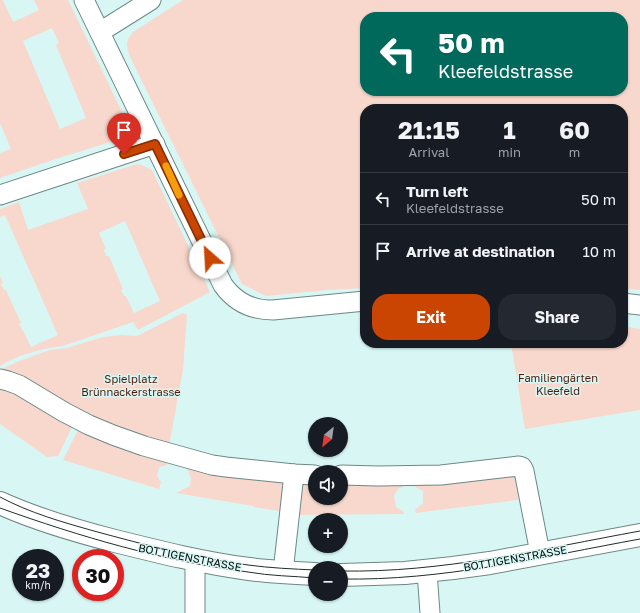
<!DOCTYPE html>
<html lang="en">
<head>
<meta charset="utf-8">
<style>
	:root { --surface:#171b24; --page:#242831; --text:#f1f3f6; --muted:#9ea1a6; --line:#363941; --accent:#ca4502 }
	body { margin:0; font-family:"Golos Text",sans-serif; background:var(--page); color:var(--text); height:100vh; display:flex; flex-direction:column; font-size:15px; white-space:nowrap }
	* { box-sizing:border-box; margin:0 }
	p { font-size:13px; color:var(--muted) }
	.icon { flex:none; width:22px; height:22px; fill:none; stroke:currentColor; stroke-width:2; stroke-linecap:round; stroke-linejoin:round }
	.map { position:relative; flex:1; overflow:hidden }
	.side { position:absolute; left:360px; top:104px; width:268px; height:244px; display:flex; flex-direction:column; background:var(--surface); border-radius:16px; box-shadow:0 1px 3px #0004 }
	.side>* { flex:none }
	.guide { position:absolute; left:360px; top:12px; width:268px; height:84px; border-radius:16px; box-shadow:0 1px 3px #0004; background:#00695c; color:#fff; overflow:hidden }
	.needle { width:26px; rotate:209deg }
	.fabs { position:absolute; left:308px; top:417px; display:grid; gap:8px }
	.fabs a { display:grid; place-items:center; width:40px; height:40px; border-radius:50%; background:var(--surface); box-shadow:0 1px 3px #0004; font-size:20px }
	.speed { position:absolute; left:12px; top:549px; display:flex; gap:8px; font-size:20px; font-weight:700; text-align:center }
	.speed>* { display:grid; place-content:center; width:52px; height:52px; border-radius:50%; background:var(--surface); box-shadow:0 1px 3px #0004; line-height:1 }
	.speed small { font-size:10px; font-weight:400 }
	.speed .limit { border:6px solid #d22; background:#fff; color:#111 }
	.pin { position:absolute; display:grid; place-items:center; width:34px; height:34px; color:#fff; margin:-41px -17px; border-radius:50% 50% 50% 0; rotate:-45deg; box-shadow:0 0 4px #0007 }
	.pin .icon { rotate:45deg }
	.me { position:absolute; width:44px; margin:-22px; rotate:334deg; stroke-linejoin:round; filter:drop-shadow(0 0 3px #0008) }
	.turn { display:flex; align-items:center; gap:14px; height:84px; padding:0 12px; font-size:18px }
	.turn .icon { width:52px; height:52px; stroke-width:2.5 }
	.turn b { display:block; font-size:28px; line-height:34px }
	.eta { display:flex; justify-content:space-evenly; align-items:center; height:68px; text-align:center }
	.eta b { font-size:24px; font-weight:700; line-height:28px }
	.cta { display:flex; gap:8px; margin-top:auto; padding:8px 12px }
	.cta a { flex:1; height:46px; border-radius:16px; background:var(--accent); color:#fff; font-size:16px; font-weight:700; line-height:46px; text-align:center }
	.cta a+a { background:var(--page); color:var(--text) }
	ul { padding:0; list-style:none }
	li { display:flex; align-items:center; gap:12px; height:52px; padding:0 12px; border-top:1px solid var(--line) }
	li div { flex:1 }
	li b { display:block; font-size:15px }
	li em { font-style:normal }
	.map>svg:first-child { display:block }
</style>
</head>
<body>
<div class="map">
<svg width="640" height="613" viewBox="0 0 640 613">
	<rect width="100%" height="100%" fill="#d8f7f4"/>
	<!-- green -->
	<g fill="#f8d8cd" fill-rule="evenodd">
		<path d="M0 0H3L13 22 39 10 34 0H68L127 122C129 131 127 134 120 139L53 160 0 178V153L11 149 0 123ZM52 28 59 43 56 45 86 118 60 129 23 41Z"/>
		<path d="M183 0H640V290L623 288V109H365V288L327 290 266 296 242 284 130 57C126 45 125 42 133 32ZM365 17H623V91H365Z"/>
		<path d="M137 164 142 165 152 170 210 292 138 330 133 322 63 346C42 348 18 355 0 366V276L3 283 1 284 4 290H6L21 323H19L22 330H23L31 347 58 335 5 215 0 217V209L19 202 28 230 88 209 77 183ZM125 221 160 301 134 313 126 296H124L121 290 123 289 109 256H106L104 250 106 249 99 233Z"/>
		<path d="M183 313 187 315 183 370 169 446 116 430 0 370 19 361 41 353 51 350 67 348 103 337 121 335 137 336Z"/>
		<path d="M623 326 640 329V410L525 429 511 343H623Z"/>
		<path d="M0 385 74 423 58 456 47 457 0 424Z"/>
		<path d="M80 426 168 459 167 465 159 467 157 476 161 482 159 489 63 460Z"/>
		<path d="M185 464 284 481 285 512 254 507 253 506 176 493 190 486 191 478Z"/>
		<path d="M512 472 518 476 525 497 517 500 416 513 415 510 423 503V491L414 486 412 483Z"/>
		<path d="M315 482V498H341V482L403 483 402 488H399L394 495 396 507 403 511 404 514 294 515 302 484Z"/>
	</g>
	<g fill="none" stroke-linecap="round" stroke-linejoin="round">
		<defs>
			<g id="minor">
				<path d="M84 0 223 285C236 303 252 310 273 310L365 301"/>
				<path d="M100 32 151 0"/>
				<path d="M0 195 155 144"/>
				<path d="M623 303 640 305"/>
				<path d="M0 379 8 381 19 385 64 412 89 425 113 435 144 446 212 465 226 467 294 474 315 475"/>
				<path d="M341 475 378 476 441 475 519 466 522 467 524 471 540 553"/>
				<path d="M195 560V613"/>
				<path d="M283 572 294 474"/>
				<path d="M427 572 430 613"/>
			</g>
			<g id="tertiary">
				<path d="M0 503C37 520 76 531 115 541 159 552 203 563 249 569 271 572 293 573 315 574"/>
				<path d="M341 575 405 573 453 568 490 563 640 535"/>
			</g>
		</defs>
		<!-- minor casing -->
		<use href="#minor" stroke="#6c8886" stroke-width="21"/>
		<!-- tertiary casing -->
		<use href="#tertiary" stroke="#6c8886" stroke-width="24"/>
		<!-- minor -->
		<use href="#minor" stroke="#fff" stroke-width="19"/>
		<!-- tertiary -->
		<use href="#tertiary" stroke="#fff" stroke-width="22"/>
		<!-- tram -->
		<g stroke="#212e2c" stroke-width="1">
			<path d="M0 497C30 513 62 522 94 531 145 545 196 558 248 565 270 568 293 569 315 570"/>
			<path d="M0 508C81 537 163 561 248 572 270 576 293 576 315 578"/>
			<path d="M341 571C442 573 541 549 640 531"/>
			<path d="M341 579C442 581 541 557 640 539"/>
		</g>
	</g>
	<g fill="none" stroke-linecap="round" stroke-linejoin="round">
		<defs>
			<path id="route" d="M124 154 155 144 210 258"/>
		</defs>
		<!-- route casing -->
		<use href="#route" stroke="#832d01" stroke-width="10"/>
		<!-- route -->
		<use href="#route" stroke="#ca4502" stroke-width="7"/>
		<!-- slow -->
		<path stroke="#f59e0b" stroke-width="7" d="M166 166 179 195"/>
	</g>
	<g text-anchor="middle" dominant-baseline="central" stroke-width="3" stroke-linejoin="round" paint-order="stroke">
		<!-- park labels -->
		<g font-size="11" fill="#501c08" stroke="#d8f7f4">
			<text x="558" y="377">Familiengärten<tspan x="558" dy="13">Kleefeld</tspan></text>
			<text x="131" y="378">Spielplatz<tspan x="131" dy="13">Brünnackerstrasse</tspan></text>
		</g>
		<!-- street labels -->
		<g font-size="11" fill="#040e0d" stroke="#d8f7f4">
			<text transform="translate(190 557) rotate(11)">BOTTIGENSTRASSE</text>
			<text transform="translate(515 558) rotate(-10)">BOTTIGENSTRASSE</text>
		</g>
	</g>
</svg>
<div class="fabs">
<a><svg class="needle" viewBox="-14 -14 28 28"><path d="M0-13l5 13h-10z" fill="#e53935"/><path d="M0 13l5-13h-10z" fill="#9ea1a6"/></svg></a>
<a><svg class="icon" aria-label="sound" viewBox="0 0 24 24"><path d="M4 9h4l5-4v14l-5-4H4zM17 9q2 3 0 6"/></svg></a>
<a>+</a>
<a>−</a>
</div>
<div class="speed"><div>23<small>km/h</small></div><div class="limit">30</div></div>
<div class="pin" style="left:124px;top:154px;background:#d93025"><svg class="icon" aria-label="arrive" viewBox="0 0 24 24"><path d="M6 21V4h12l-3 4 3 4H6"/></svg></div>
<svg class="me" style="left:210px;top:258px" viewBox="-20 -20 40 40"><circle r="19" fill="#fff"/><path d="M0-13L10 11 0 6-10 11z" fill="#ca4502"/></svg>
<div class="guide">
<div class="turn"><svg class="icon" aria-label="left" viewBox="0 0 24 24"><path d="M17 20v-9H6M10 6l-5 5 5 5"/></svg><div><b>50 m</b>Kleefeldstrasse</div></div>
</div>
<section class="side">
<div class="eta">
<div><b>21:15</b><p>Arrival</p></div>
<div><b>1</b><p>min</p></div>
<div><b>60</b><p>m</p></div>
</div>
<ul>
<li><svg class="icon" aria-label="left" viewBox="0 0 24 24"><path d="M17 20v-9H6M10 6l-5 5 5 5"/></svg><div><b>Turn left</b><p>Kleefeldstrasse</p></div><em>50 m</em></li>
<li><svg class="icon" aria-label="arrive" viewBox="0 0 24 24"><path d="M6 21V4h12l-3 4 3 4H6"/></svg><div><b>Arrive at destination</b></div><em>10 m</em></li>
</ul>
<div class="cta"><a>Exit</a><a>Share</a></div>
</section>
</div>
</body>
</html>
